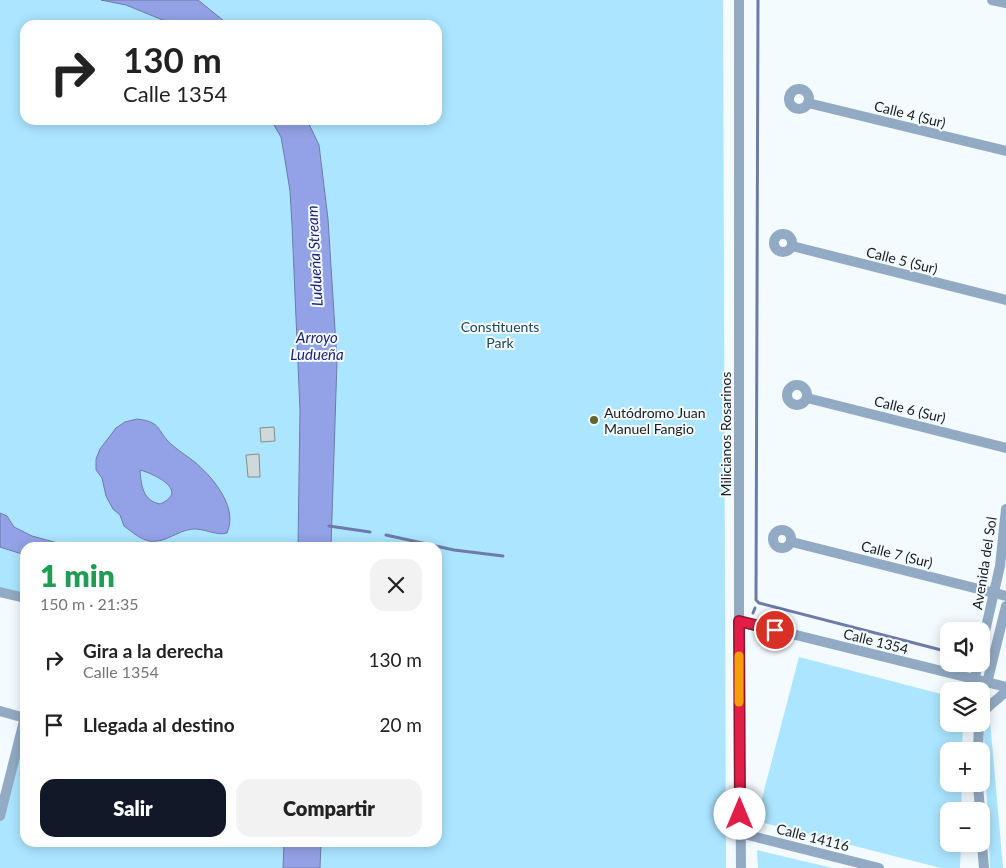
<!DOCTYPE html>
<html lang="es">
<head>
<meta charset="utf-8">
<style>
	:root { --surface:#fff; --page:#f2f2f2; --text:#222; --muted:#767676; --accent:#111827 }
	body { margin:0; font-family:Lato,sans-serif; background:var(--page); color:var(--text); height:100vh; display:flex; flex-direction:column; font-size:19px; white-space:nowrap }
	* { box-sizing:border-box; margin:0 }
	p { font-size:16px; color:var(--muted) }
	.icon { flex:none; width:28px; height:28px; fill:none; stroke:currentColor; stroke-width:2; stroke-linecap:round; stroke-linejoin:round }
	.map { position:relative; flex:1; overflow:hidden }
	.sheet { position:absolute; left:20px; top:542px; width:422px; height:305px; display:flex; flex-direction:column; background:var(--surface); border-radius:15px; box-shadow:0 2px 12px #0003 }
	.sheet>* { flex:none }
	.top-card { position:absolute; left:20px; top:20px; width:422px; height:105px; border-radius:15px; box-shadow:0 2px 12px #0003; background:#fff; color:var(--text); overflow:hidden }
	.controls { position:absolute; left:940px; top:622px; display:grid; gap:10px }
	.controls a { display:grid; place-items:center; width:50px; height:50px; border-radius:10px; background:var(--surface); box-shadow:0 2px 12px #0003; font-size:25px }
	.pin { position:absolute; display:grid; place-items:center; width:42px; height:42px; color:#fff; margin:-21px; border:2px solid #fff; border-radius:50%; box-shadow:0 1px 5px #0007 }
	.me { position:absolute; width:55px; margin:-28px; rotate:0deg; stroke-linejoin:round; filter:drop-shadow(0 0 4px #0008) }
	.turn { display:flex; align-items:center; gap:18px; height:105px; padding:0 20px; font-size:22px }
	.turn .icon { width:65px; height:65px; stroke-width:2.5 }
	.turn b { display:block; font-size:35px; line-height:42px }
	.round { display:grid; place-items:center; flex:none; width:52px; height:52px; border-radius:15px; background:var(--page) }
	.head { display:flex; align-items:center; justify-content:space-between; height:85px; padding:0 20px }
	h1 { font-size:30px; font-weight:800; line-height:38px; color:#1e9e55 }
	.action { display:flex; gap:10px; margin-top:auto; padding:10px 20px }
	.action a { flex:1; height:58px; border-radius:15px; background:var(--accent); color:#fff; font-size:20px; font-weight:800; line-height:58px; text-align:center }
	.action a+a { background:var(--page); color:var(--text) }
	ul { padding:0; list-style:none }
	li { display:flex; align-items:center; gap:15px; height:65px; padding:0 20px }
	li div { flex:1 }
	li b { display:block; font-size:19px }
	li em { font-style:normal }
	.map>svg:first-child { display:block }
</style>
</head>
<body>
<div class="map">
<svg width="1006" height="868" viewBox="0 0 1006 868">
	<rect width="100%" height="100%" fill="#f3fbff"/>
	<!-- green -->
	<g fill="#ace5ff" fill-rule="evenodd">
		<path d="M0 0H723L726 868H0V816L25 717V842H438V548H25V598L0 592ZM25 25H438V120H25Z"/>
		<path d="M799 657 949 696V724H963L962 751H949V784H962L961 811H949V844H961L960 868H941L756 821Z"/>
		<path d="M986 720H990L1003 868H990L984 735Z"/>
		<path d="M757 850 832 868H758Z"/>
	</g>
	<!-- water -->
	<g fill="#93a2e6" stroke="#6e7aaa" fill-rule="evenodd">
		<path d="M101 0H198L229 25H175L126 5Z"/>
		<path d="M271 120H307L319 145 328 219 337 361 331 547H298L300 410 292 225 290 191 285 160 281 137Z"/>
		<path d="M137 419C163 422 156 431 172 445 180 452 189 457 197 464 215 480 238 508 227 533 216 536 204 528 192 529 184 530 177 534 170 537 149 547 140 538 124 526L120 515 113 509 106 496 102 478 96 470V459L100 449 116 428 125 422ZM140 470C155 474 190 491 160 504 143 501 141 485 140 470Z"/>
		<path d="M0 513 7 516 14 527 32 536 65 545 77 544 83 547 25 548V555L0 547Z"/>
		<path d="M284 843H321L320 868H283Z"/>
	</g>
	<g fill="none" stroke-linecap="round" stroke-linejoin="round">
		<!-- stream -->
		<g stroke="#6e7aaa" stroke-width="3">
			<path d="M758 0 756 600 759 603 949 652"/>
			<path d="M329 526 370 532"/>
			<path d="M386 535 454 550 503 556"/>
			<path d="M753 613 755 608"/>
		</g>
	</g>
	<!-- building -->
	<g fill="#d0d9da" stroke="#848d8e">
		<path d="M274 427 275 441 261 442 260 428Z"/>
		<path d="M259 454 260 477H248L246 455Z"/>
	</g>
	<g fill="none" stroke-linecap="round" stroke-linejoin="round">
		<!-- street -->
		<g stroke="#92aac3" stroke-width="10">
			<path d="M739 0V621L741 868"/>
			<path d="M992 0 1006 3"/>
			<circle cx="799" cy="99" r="10"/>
			<path d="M808 103 1006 151"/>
			<circle cx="783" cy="243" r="9"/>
			<path d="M792 246 1006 300"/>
			<circle cx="797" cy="395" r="10"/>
			<path d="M807 398 1006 448"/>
			<circle cx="782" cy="539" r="9"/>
			<path d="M792 542 1006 596"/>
			<path d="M0 592 25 598"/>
			<path d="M739 621 1006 687"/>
			<path d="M981 649 1000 566 1006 509"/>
			<path d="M974 680 978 664"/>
			<path d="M987 683 1006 606"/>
			<path d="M0 711 25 718"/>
			<path d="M981 717C987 703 998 702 1006 690"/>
			<path d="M978 751 979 724"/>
			<path d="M978 784 980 811"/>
			<path d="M0 816 25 717"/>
			<path d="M740 833 879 868"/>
			<path d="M981 833 984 868"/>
		</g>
	</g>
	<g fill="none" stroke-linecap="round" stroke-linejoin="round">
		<defs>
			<path id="route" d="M740 814 739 621 775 630"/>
		</defs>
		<!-- route casing -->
		<use href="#route" stroke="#92132f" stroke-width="12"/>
		<!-- route -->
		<use href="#route" stroke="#e11d48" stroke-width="9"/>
		<!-- slow -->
		<path stroke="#f59e0b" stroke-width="9" d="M739 656V702"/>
	</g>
	<!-- markers -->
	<circle fill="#616330" stroke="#f3fbff" stroke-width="2" cx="594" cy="420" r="5"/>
	<g text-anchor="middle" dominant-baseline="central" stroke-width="4" stroke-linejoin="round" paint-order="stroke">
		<!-- street labels -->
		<g font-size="14" fill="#191c1d" stroke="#f3fbff">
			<text transform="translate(910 114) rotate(14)">Calle 4 (Sur)</text>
			<text transform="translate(902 260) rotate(14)">Calle 5 (Sur)</text>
			<text transform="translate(910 409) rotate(14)">Calle 6 (Sur)</text>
			<text transform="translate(725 434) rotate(-90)">Milicianos Rosarinos</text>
			<text transform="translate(897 554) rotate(14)">Calle 7 (Sur)</text>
			<text transform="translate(984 563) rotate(-81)">Avenida del Sol</text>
			<text transform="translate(876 641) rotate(14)">Calle 1354</text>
			<text transform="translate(813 837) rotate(14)">Calle 14116</text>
		</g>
		<!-- park labels -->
		<g font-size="14" fill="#214859" stroke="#f3fbff">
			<text x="500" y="326">Constituents<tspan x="500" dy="16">Park</tspan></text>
		</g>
		<!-- poi labels -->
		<g font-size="14" fill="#191c1d" stroke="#f3fbff" text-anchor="start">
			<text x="604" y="412">Autódromo Juan<tspan x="604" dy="16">Manuel Fangio</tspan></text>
		</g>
		<!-- water labels -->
		<g font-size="15" font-style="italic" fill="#202371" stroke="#f3fbff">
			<text transform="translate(314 256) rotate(-93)">Ludueña Stream</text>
			<text x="317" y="337">Arroyo<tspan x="317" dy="17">Ludueña</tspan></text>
		</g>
	</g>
</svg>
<div class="controls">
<a><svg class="icon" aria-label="sound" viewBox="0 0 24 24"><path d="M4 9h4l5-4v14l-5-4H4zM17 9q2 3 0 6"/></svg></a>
<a><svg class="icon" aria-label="layers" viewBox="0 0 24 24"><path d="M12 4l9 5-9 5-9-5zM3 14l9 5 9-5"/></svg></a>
<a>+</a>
<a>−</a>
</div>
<div class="pin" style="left:775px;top:630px;background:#d93025"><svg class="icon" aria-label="arrive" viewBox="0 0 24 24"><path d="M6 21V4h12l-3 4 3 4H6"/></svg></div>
<svg class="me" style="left:740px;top:814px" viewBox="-20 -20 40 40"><circle r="19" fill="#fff"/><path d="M0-13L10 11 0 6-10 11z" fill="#e11d48"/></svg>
<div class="top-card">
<div class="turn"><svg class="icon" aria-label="right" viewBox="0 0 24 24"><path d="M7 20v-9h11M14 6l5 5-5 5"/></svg><div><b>130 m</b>Calle 1354</div></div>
</div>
<section class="sheet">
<div class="head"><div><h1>1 min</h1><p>150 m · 21:35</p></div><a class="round"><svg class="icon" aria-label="close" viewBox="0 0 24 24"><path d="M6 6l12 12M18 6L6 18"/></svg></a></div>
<ul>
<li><svg class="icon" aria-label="right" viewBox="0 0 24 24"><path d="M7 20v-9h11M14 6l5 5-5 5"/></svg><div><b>Gira a la derecha</b><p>Calle 1354</p></div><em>130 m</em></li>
<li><svg class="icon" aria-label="arrive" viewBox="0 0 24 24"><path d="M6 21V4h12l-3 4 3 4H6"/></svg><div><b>Llegada al destino</b></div><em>20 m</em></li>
</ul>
<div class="action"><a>Salir</a><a>Compartir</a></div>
</section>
</div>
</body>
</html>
